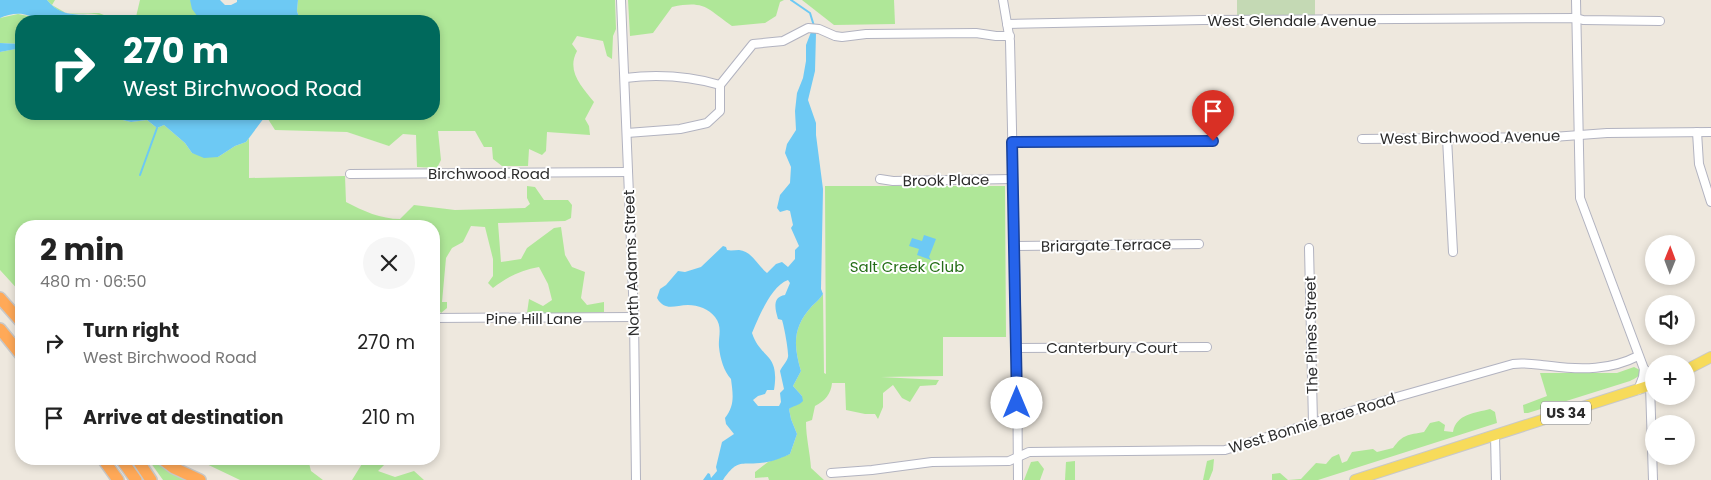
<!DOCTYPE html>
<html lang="en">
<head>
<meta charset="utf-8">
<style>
	:root { --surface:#fff; --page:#f6f6f6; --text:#222; --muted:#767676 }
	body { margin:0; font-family:Poppins,sans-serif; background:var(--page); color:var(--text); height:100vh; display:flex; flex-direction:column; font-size:19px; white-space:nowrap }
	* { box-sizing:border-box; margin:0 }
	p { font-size:16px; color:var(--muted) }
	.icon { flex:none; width:28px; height:28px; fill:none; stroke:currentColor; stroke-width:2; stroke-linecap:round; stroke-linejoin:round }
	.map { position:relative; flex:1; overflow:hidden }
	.panel { position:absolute; left:15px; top:220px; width:425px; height:245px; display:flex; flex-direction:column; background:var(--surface); border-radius:20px; box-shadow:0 2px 8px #0003 }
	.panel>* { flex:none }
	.banner { position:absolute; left:15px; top:15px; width:425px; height:105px; border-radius:20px; box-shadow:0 2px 8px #0003; background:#00695c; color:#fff; overflow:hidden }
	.needle { width:32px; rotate:1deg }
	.buttons { position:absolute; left:1645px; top:235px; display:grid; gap:10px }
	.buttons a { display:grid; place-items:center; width:50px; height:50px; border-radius:50%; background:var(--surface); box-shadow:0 2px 8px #0003; font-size:25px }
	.pin { position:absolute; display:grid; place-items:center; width:42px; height:42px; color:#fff; margin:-51px -21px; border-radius:50% 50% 50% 0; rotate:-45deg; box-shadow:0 0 5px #0007 }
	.pin .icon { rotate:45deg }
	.me { position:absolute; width:55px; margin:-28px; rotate:0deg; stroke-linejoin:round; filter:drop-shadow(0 0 4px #0008) }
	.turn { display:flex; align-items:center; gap:18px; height:105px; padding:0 25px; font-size:22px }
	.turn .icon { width:65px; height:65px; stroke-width:2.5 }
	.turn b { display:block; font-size:35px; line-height:42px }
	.round { display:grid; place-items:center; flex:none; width:52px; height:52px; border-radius:26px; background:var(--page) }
	.summary { display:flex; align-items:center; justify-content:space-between; height:85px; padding:0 25px }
	h1 { font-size:30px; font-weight:700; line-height:38px }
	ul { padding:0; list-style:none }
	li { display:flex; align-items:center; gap:15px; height:75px; padding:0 25px }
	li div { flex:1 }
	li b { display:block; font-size:19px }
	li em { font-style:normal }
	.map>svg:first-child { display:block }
</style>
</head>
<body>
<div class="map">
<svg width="1711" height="480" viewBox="0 0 1711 480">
	<rect width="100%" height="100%" fill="#eee8de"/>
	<!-- green -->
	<g fill="#afe798">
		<path d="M47 0H55L52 5 66 13H99L119 21C112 20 106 16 100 15 78 10 64 21 47 0Z"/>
		<path d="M140 0H190L202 20 135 21Z"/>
		<path d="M298 0H615L616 29 613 36 612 59 607 56 603 41 577 36 572 44 577 51C566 71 582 87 594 102L585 119 589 126 590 135 547 132 546 151 542 155 529 149 528 166H502L493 159 492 147H484L475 131H438L441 160 437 168 417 167 416 135 403 134 389 146 347 132 275 130 268 119 272 114H434V21H300L297 11Z"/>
		<path d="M628 0H784L780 2 776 16 765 23 732 26C707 9 706 0 672 7L653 33 630 36Z"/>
		<path d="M802 0H894L895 24 834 25Z"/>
		<path d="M18 14 33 17 36 21H21V44L0 43V18Z"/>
		<path d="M20 48 21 114H98L131 122 147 120 157 128 164 125 185 143 192 153 218 157 235 146 246 142 268 114 249 138V178L345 176 346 202C363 211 381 219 400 219L414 205 455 210 525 208 530 204 527 198V186L535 187 544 200H568L572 205 571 218 565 221 498 223 501 262 521 259 527 248 554 228 561 227 565 255 572 267 585 272 581 298 587 305 604 302V312L572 313H527L529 299 543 306 552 300 548 284 539 267C521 270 507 277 493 288L488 283 493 276V259L485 227 471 226 463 242 452 248 446 258 442 302H447V308L441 313 434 300V276L437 247 434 239V226L429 225 21 226V293L0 270V52Z"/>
		<path d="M825 186H1005L1006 337H943V376L881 377 939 380 936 385 920 386 910 402 902 398 893 385 883 393V407L878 419 875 414H865L846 410 845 383H832C831 394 825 401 815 406L812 420 806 422C806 438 810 452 811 468L824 480H769L768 477 755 478V472L768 462 790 454 797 434 791 419 789 409 802 396 793 386 801 371C793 344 793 327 812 306 816 302 820 299 823 294L824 373 826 374Z"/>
		<path d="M1634 367 1640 370C1641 377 1635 378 1630 381L1528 413H1524L1523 405 1547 396 1540 373H1617Z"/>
		<path d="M1490 409 1495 412 1497 423 1318 480H1272V474L1280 473 1288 480 1301 479 1316 463 1326 464 1332 457 1339 454 1342 463 1347 461 1352 452 1373 449 1377 452 1393 448C1403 434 1408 435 1424 432L1430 423 1439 421 1445 425 1444 431 1453 432C1456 414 1475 413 1490 409Z"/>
		<path d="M148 459H153L185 480H163Z"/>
		<path d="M196 459H308L311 471 323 480H240Z"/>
		<path d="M365 459H390L378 471 395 477 414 471 424 480H352Z"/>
		<path d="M1214 459 1213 470 1209 480H1203L1207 461Z"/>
		<path d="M1038 461 1044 469 1040 480H1024L1031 462Z"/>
		<path d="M1075 461V480H1065L1066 462Z"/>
	</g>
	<!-- cemetery -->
	<path fill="#c4d9b4" d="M1237 0H1315V16L1237 17Z"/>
	<!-- water -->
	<g fill="#6dc9f4" fill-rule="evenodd">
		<path d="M0 0H47C66 24 90 8 116 21H36C28 11 11 13 0 18Z"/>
		<path d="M190 0H220L225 5H231L237 2V0H298L297 11 300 21H201L192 9Z"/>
		<path d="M811 32 816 33 815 71 808 100 816 123V135L823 189 821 289 823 294C820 299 816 302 812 306 793 327 793 344 801 371L793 386 802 396 803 401C797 407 794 405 789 409L791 419 797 434 790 454C783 457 775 461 767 462 743 467 739 456 723 480H703L708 473 710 474 711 478 717 471 716 467 722 442 734 434 726 424 725 418C735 405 733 395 731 379 724 372 720 358 719 347 718 337 723 327 715 317 709 309 698 305 688 305 675 305 665 312 657 298L660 289 666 285 678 271 685 272 701 267 723 246 726 247 727 250C731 251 735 250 739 250 752 251 758 266 767 273L776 264 782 262 788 267 795 259V250L799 246 791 228 793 225 790 211 787 210 780 212 777 208 780 195 790 183 791 167 785 153 787 144 796 130 795 111 797 93 803 78 806 61V45ZM788 280 790 283 785 295C772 297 775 309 778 319L782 320C784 326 789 352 788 357 787 362 782 366 780 371L784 389 780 393 781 402 779 406H758L753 400 758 396 765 394 767 390H774C780 352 761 360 752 333 759 317 771 286 788 280Z"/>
		<path d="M0 43 21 44V48L0 52Z"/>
		<path d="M98 114H267L246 142 235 146 218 157 204 158 192 153 185 143 164 125 157 128 147 120 131 122Z"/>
		<path d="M924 235 936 239 929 257 931 260 917 255 919 249 909 246 912 238 922 241Z"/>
	</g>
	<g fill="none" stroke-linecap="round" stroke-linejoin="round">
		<!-- stream -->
		<g stroke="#6dc9f4" stroke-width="2">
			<path d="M791 0 810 13 814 26"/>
			<path d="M140 175 157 128"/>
		</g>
		<defs>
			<g id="minor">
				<path d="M621 0 634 317 636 480"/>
				<path d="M1003 0 1010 41 1017 348 1018 480"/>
				<path d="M1576 0 1580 198 1644 369 1643 377 1638 390"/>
				<path d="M1007 24 1203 20 1576 18 1583 20 1660 21"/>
				<path d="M625 78C658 74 689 76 720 85V111L707 123 680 129 627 133"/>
				<path d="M720 85 753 44 783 41 808 28 819 29 835 36 842 37 866 34 976 33 996 36H1010"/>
				<path d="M1697 132 1699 164 1711 202"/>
				<path d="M1447 138 1453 252"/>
				<path d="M1362 139 1553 137 1607 133 1711 132"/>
				<path d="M1012 142 1213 141"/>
				<path d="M350 174 628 172"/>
				<path d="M880 179 893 181 1013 179"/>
				<path d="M1014 246 1199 244"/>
				<path d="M1309 248 1313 423"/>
				<path d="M434 318 634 317"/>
				<path d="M1017 348 1207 347"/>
				<path d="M1644 369 1654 376"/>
				<path d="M1650 385 1653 480"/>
				<path d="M1495 435 1496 480"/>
				<path d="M831 473 872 470 932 462 1009 461 1029 452 1225 450 1397 397 1513 364C1526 362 1538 365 1551 366 1581 370 1611 370 1638 356"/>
			</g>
			<g id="major">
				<path d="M1686 370 1711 357"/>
				<path d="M1355 480 1654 384"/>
			</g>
			<g id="highway">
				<path d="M0 298 21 322"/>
				<path d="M0 329 21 355"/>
				<path d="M103 459 118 480"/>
				<path d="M121 459 136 480"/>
				<path d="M137 459 151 480"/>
				<path d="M162 459 174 468 200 480"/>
			</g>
		</defs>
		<!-- minor casing -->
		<use href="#minor" stroke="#b2b3c0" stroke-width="10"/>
		<!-- major casing -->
		<use href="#major" stroke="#c8c8c8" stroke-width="12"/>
		<!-- highway casing -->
		<use href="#highway" stroke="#c8c8c8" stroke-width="14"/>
		<!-- minor -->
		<use href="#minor" stroke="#fff" stroke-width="8"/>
		<!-- major -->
		<use href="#major" stroke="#f7db5a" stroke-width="10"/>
		<!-- highway -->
		<use href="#highway" stroke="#ffa958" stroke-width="11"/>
	</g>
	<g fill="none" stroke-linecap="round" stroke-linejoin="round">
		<defs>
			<path id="route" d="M1017 403 1012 142 1213 141"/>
		</defs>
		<!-- route casing -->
		<use href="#route" stroke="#184099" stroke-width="12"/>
		<!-- route -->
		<use href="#route" stroke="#2563eb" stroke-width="9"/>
	</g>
	<g text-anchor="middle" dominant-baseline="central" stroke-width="4" stroke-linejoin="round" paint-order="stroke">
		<!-- shield labels -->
		<rect fill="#fff" stroke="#6b6b6b" stroke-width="1" x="1541" y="401.5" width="50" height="23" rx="4"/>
		<g font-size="14" font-weight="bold" fill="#2c2c2c">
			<text x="1566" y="413">US 34</text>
		</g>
		<!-- street labels -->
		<g font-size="15" fill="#2c2c2c" stroke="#fff">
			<text x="1292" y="20">West Glendale Avenue</text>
			<text transform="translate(1470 137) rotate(-1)">West Birchwood Avenue</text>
			<text x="489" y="173">Birchwood Road</text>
			<text transform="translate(946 180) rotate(-1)">Brook Place</text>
			<text transform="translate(1106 245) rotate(-1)">Briargate Terrace</text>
			<text transform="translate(631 263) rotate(-92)">North Adams Street</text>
			<text x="534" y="318">Pine Hill Lane</text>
			<text transform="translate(1311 335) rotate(-91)">The Pines Street</text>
			<text x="1112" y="347">Canterbury Court</text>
			<text transform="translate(1312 423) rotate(-17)">West Bonnie Brae Road</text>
		</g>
		<!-- park labels -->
		<g font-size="15" fill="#256e17" stroke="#fff">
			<text x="907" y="266">Salt Creek Club</text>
		</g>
	</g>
</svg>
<div class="buttons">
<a><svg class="needle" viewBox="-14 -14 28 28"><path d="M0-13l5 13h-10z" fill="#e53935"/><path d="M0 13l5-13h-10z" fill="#767676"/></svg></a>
<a><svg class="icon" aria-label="sound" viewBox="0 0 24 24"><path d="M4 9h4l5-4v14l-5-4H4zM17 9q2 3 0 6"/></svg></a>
<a>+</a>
<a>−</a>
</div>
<div class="pin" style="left:1213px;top:141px;background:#d93025"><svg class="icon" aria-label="arrive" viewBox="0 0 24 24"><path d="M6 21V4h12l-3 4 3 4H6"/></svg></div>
<svg class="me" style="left:1017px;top:403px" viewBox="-20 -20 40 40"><circle r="19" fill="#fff"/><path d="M0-13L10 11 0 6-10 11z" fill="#2563eb"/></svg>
<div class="banner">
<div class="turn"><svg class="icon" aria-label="right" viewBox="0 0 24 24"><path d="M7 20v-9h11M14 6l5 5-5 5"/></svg><div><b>270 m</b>West Birchwood Road</div></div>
</div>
<section class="panel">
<div class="summary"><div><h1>2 min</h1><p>480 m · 06:50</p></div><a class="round"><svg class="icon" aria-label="close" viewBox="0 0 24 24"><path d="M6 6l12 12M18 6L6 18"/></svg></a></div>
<ul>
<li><svg class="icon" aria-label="right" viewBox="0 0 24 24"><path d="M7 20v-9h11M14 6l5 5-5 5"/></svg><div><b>Turn right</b><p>West Birchwood Road</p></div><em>270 m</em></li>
<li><svg class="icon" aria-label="arrive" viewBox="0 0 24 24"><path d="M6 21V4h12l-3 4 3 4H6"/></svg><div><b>Arrive at destination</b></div><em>210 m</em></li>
</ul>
</section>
</div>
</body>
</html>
